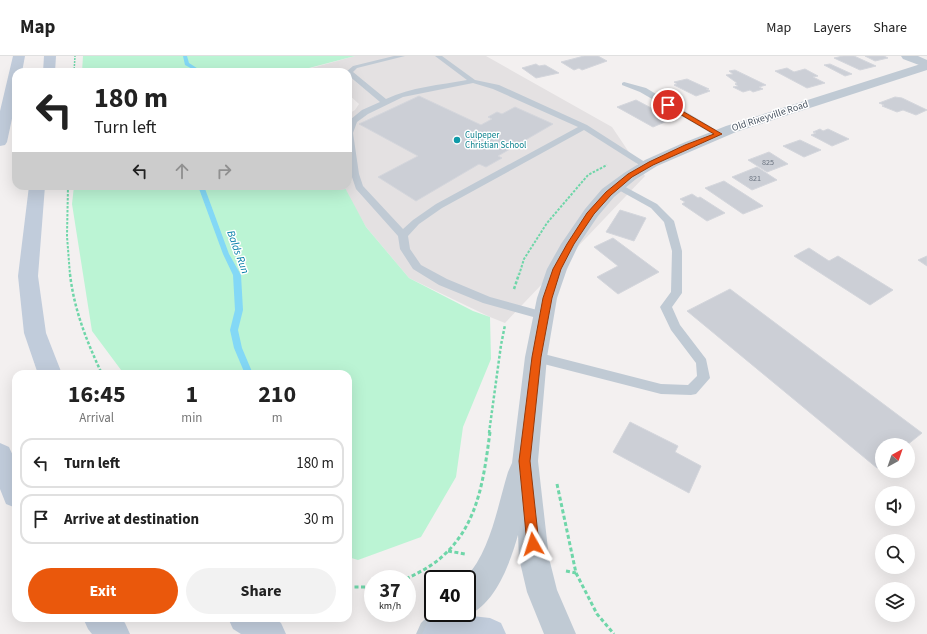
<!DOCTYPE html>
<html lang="en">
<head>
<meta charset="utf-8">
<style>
	:root { --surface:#fff; --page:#f2f2f2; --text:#222; --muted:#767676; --line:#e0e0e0; --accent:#ea580c }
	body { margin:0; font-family:"Source Sans 3",sans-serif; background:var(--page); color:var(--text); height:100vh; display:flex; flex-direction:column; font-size:15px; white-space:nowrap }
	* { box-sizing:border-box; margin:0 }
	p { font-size:13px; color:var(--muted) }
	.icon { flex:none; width:22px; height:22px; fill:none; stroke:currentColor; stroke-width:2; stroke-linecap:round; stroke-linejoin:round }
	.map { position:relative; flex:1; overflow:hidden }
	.sheet { position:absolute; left:12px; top:314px; width:340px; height:252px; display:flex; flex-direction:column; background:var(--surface); border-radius:12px; box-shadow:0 4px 16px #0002 }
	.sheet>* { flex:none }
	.guide { position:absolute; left:12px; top:12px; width:340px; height:122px; border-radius:12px; box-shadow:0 4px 16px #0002; background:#fff; color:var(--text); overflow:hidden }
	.needle { width:26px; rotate:40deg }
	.buttons { position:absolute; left:875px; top:382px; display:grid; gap:8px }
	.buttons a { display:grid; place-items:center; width:40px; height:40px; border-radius:50%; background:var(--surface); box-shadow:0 4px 16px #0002; font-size:20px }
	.speed { position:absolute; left:364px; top:514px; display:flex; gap:8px; font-size:20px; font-weight:700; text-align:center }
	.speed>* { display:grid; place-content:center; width:52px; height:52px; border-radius:50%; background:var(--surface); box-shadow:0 4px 16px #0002; line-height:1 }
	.speed small { font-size:10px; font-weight:400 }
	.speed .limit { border:2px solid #111; border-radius:6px; background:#fff; color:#111 }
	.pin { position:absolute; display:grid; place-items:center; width:34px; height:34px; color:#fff; margin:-17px; border:2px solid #fff; border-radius:50%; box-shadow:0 1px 4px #0007 }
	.me { position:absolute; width:44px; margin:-22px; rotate:354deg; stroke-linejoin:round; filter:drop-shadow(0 0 3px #0008) }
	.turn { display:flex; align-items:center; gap:14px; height:84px; padding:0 16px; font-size:18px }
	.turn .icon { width:52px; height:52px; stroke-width:2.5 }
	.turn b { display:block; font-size:28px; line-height:34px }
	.lanes { display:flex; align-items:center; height:38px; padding:0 16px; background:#0003; justify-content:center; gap:20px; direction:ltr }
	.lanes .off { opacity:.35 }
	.eta { display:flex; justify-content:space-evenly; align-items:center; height:68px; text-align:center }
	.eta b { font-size:24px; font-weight:700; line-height:28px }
	.button { display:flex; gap:8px; margin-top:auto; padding:8px 16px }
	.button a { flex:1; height:46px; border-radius:24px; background:var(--accent); color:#fff; font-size:16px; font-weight:700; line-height:46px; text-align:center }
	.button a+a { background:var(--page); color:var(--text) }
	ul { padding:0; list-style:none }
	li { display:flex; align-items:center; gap:12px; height:50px; margin:0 8px 6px; padding:0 8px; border:2px solid var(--line); border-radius:12px }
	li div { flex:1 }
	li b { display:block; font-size:15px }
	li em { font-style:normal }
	header { display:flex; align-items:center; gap:24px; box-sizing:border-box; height:56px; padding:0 20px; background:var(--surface); border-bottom:1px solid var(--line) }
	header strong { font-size:19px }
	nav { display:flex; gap:22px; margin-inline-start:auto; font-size:14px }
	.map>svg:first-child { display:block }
</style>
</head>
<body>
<header>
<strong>Map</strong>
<nav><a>Map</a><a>Layers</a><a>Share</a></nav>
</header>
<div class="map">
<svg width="927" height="578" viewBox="0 0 927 578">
	<rect width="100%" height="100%" fill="#f3f0f0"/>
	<!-- education -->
	<path fill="#e4e1e2" d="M355 0H486L612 71 645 120 505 267 490 261 409 222 366 171 347 138 344 130H348V58L355 54 359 48 348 38V16H317L315 14 308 13Z"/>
	<!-- green -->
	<g fill="#bbf4d4">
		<path d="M83 0H355L309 12 315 14 317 16H82Z"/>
		<path d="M74 130H344L366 171 409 222 473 255 490 261 491 303 463 371 456 421 421 481 358 504 348 501V318H124L92 275 72 148Z"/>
	</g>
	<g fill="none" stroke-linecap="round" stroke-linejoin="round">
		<!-- stream -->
		<g fill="#83d8f6" fill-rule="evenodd">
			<path d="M183 0H187L189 7 203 16H198L185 9Z"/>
			<path d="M198 130H204L229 198 241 219 243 254 238 274 242 292 253 318H245L234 292 230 274 235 254 233 219 223 198Z"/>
		</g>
	</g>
	<!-- building -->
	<g fill="#cccfd6" stroke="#d4d6dc">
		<path d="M584 0H598L607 5 582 14 579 12 574 14 561 6Z"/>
		<path d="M843 0H854L876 10 860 14 834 2Z"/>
		<path d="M865 0H884L888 2 875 5Z"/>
		<path d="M536 8 539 10 545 9 559 17 536 22 522 12Z"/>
		<path d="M830 8 852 18 845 20 824 9Z"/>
		<path d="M787 12 794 16 805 13 818 20 813 21 825 27 807 32 775 15Z"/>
		<path d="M735 14 766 29 759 31 763 33 753 36 750 34 743 36 733 31 738 30 735 28 737 27 726 19 733 18 729 15Z"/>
		<path d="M687 23 709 33H706L710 35 696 40 674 29 677 28 674 26Z"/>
		<path d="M419 40 481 69 492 63 488 61 497 56 502 58 515 51 553 68 498 100 502 102 486 111 479 108 416 145 378 121 418 100 359 68Z"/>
		<path d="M895 41 902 42 927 54 916 59 903 54 897 56 882 50 884 49 879 47Z"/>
		<path d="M636 44 672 63 653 71 617 51Z"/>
		<path d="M820 73 823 75 828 73 849 83 832 90 811 79 816 77 813 76Z"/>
		<path d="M800 84 821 94 804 101 783 90Z"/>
		<path d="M769 96 788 108 767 116 748 104Z"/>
		<path d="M757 111 777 124 752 134 732 121Z"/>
		<path d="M724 125 763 150 743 158 705 132Z"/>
		<path d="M692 138 698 142 700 141 725 157 707 165 682 148 685 146 680 143Z"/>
		<path d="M620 154 646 162 634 185 606 176Z"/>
		<path d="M613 182 659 216 618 238 597 221 618 210 594 191Z"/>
		<path d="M809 192 829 205 838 200 893 234 870 249 794 200Z"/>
		<path d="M927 200V210L918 204Z"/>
		<path d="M730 233 922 377 907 389H882V409L877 412 687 255Z"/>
		<path d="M630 366 678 390 675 396 701 410 689 437 613 396Z"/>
	</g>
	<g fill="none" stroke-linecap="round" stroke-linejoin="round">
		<!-- path-far3 -->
		<path stroke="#6fd6a9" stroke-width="1.5" stroke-dasharray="2 1" stroke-linecap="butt" d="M74 16 75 0"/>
		<!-- path-far2 -->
		<g stroke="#6fd6a9" stroke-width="2" stroke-dasharray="2.5 1.5" stroke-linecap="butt">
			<path d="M68 130 67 180 70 219"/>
			<path d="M519 219 524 203 547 167 588 119 607 109"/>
		</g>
		<!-- path-far1 -->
		<g stroke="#6fd6a9" stroke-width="2.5" stroke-dasharray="3 2" stroke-linecap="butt">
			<path d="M70 218C74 254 87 286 102 318"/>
			<path d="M514 233 519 218"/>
			<path d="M489 377 501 289 505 269"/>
		</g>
		<!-- path -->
		<g stroke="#6fd6a9" stroke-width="3" stroke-dasharray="4 2.5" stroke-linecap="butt">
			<path d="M557 428 576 517 597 558 614 578"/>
			<path d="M448 495 465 498"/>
			<path d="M566 515 576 517"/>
			<path d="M406 523C420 516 434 509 445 498 479 466 484 420 490 376"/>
			<path d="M348 531H373"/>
		</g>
		<!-- service -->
		<g fill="#c0cad4" fill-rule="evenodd">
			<path d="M394 0H405L357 12 353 16 386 43C411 31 440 29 467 24L435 0H442L475 24 499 29 587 69 651 110 650 112H644L584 74 442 152 419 168 408 180 410 193 421 209 447 223 490 241 548 257 550 260 548 263 544 264 483 247 439 229 413 213 400 193 398 180 356 133 351 118 348 99V70L351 63 362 54 380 46 348 19V16H346L353 10ZM473 27 493 33 578 71 436 148 413 164 403 173 363 130 359 118 353 77 357 66 368 58 403 41Z"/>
			<path d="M624 26 646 32 723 78 722 80H716L640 36 622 29V27Z"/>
			<path d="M618 127 657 148 674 165 682 195V237L672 251 680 269 706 303 710 322 696 338 691 339 661 338 536 306 532 304 530 301 532 298 536 296 661 328 688 329 697 320 696 307 671 274 660 251 671 236 672 195 664 166 651 152 615 132 614 130 615 128Z"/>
		</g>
		<!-- minor -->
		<path fill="#c0cad4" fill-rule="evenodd" d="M901 0H918L927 4V12L903 3Z"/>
		<!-- tertiary -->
		<path fill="#c0cad4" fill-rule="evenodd" d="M927 6V14L736 76 657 110 636 123 614 141 598 160 579 188 567 213 557 242 547 301 538 405 549 502 557 534 576 578H544L527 536 519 502 518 479C510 507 496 547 468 559L464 568 454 578H416L421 567 433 555V557H467V523H465C491 494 497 452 508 416L512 407 525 301 537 242 547 213 561 188 585 153 602 133 624 117 645 104 683 87 726 70Z"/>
		<!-- secondary -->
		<g fill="#c1ccdb" fill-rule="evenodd">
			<path d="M13 0H25L22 16H16V44L7 86 5 89 0 90V55Z"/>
			<path d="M44 0H56L55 16H43Z"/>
			<path d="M29 130H45L38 220 46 277 62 318H38L24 277 18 220Z"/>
			<path d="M0 387 9 391 16 406V452L6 448 0 433Z"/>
			<path d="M463 559 490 562 501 567 506 578H422L427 567 438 562Z"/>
			<path d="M83 562H121L125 567 130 578H92L88 573Z"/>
			<path d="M228 562H274L281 567 286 578H241L233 573Z"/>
		</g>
	</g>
	<!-- route -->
	<path fill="#ea580c" stroke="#983908" d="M666 48H670L722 78 653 109 632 121 611 139 594 158 574 188 561 213 552 242 541 301 530 405 539 488 537 493 533 494 529 493 527 488 519 405 532 301 543 242 553 213 567 188 587 157 606 136 628 118 649 106 685 89 714 78 666 50Z"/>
	<!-- markers -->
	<circle fill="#0f9aa8" stroke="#fff" stroke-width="1.5" cx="457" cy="84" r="4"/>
	<g text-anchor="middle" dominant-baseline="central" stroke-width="3" stroke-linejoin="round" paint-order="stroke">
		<!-- number labels -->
		<g font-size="8" fill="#68717e">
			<text x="768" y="106">825</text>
			<text x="755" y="122">821</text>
		</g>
		<!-- far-culture labels -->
		<g font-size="9" fill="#0d838f" stroke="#fff" text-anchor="start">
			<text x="465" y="79">Culpeper<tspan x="465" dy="10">Christian School</tspan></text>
		</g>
		<!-- street labels -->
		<g font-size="10" fill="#465260" stroke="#fff">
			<text transform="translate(770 60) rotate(-18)">Old Rixeyville Road</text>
		</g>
		<!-- water labels -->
		<g font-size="11" font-style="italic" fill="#027ca8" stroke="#fff">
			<text transform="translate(238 196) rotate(70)">Balds Run</text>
		</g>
	</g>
</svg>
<div class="buttons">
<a><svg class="needle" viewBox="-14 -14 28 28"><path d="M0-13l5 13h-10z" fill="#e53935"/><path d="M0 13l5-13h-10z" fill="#767676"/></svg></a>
<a><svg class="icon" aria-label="sound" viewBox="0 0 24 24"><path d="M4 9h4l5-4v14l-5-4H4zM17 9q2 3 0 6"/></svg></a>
<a><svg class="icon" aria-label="search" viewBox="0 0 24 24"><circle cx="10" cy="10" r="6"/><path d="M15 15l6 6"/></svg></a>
<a><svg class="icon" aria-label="layers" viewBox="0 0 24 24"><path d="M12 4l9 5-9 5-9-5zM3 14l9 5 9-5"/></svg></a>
</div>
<div class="speed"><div>37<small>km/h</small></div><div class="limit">40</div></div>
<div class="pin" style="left:668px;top:49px;background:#d93025"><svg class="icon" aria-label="arrive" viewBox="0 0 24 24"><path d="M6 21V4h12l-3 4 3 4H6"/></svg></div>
<svg class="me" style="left:533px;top:488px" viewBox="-20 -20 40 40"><path d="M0-17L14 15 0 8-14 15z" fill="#ea580c" stroke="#fff" stroke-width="4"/></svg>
<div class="guide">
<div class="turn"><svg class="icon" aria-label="left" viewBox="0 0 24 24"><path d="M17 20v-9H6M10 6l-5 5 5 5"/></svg><div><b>180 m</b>Turn left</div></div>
<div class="lanes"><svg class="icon" aria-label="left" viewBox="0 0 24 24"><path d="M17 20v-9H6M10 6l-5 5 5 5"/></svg><svg class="icon off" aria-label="ahead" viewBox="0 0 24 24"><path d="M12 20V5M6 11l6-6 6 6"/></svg><svg class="icon off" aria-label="right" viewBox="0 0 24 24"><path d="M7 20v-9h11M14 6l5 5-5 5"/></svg></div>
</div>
<section class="sheet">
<div class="eta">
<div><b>16:45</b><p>Arrival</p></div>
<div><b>1</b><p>min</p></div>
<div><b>210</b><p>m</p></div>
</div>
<ul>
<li><svg class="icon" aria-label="left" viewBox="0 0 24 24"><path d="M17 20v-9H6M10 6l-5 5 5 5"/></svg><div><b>Turn left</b></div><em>180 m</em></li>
<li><svg class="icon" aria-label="arrive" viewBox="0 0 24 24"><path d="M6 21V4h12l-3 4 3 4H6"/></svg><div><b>Arrive at destination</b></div><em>30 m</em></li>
</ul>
<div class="button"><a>Exit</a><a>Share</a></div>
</section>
</div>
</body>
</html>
